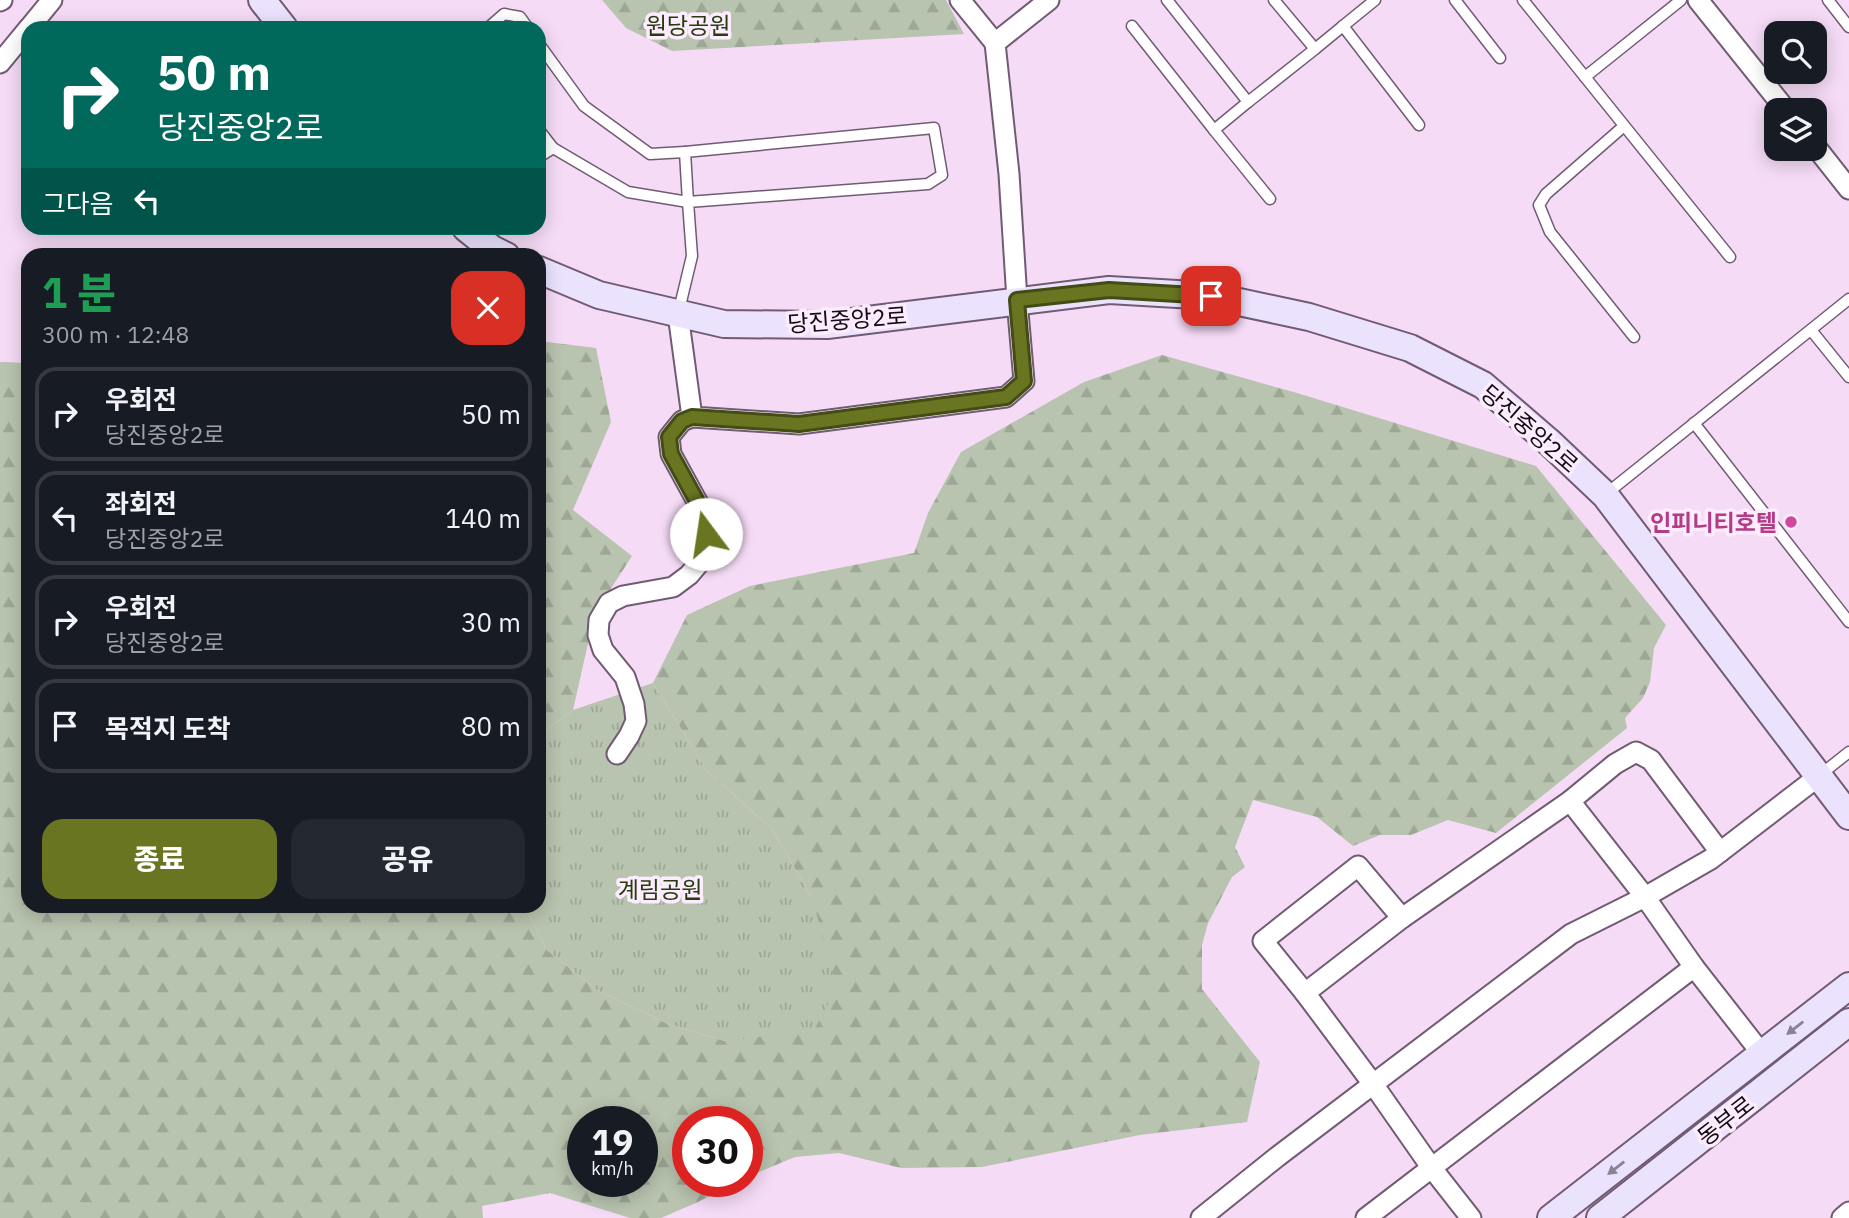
<!DOCTYPE html>
<html lang="ko">
<head>
<meta charset="utf-8">
<style>
	:root { --surface:#171b24; --page:#242831; --text:#f1f3f6; --muted:#9ea1a6; --line:#363941; --accent:#697521 }
	body { margin:0; font-family:"IBM Plex Sans","Noto Sans KR",sans-serif; background:var(--page); color:var(--text); height:100vh; display:flex; flex-direction:column; font-size:26px; white-space:nowrap }
	* { box-sizing:border-box; margin:0 }
	p { font-size:23px; color:var(--muted) }
	.icon { flex:none; width:38px; height:38px; fill:none; stroke:currentColor; stroke-width:2; stroke-linecap:round; stroke-linejoin:round }
	.map { position:relative; flex:1; overflow:hidden }
	.details { position:absolute; left:21px; top:248px; width:525px; height:665px; display:flex; flex-direction:column; background:var(--surface); border-radius:21px; box-shadow:0 4px 18px #0003 }
	.details>* { flex:none }
	.banner { position:absolute; left:21px; top:21px; width:525px; height:214px; border-radius:21px; box-shadow:0 4px 18px #0003; background:#00695c; color:#fff; overflow:hidden }
	.buttons { position:absolute; left:1764px; top:21px; display:grid; gap:14px }
	.buttons a { display:grid; place-items:center; width:63px; height:63px; border-radius:14px; background:var(--surface); box-shadow:0 4px 18px #0003; font-size:35px }
	.speed { position:absolute; left:567px; top:1106px; display:flex; gap:14px; font-size:35px; font-weight:700; text-align:center }
	.speed>* { display:grid; place-content:center; width:91px; height:91px; border-radius:50%; background:var(--surface); box-shadow:0 4px 18px #0003; line-height:1 }
	.speed small { font-size:18px; font-weight:400 }
	.speed .limit { border:10px solid #d22; background:#fff; color:#111 }
	.pin { position:absolute; display:grid; place-items:center; width:60px; height:60px; color:#fff; margin:-30px; border-radius:14px; box-shadow:0 4px 10px #0006 }
	.me { position:absolute; width:77px; margin:-38px; rotate:346deg; stroke-linejoin:round; filter:drop-shadow(0 0 5px #0008) }
	.turn { display:flex; align-items:center; gap:24px; height:147px; padding:0 21px; font-size:32px }
	.turn .icon { width:91px; height:91px; stroke-width:2.5 }
	.turn b { display:block; font-size:49px; line-height:60px }
	.then { display:flex; align-items:center; height:66px; padding:0 21px; background:#0003; gap:14px; font-size:26px }
	.round { display:grid; place-items:center; flex:none; width:74px; height:74px; border-radius:21px; background:var(--page) }
	.headline { display:flex; align-items:center; justify-content:space-between; height:119px; padding:0 21px }
	h1 { font-size:42px; font-weight:800; line-height:52px; color:#1e9e55 }
	.action { display:flex; gap:14px; margin-top:auto; padding:14px 21px }
	.action a { flex:1; height:80px; border-radius:21px; background:var(--accent); color:#fff; font-size:28px; font-weight:800; line-height:80px; text-align:center }
	.action a+a { background:var(--page); color:var(--text) }
	ul { padding:0; list-style:none }
	li { display:flex; align-items:center; gap:21px; height:94px; margin:0 14px 10px; padding:0 7px; border:4px solid var(--line); border-radius:21px }
	li div { flex:1 }
	li b { display:block; font-size:26px }
	li em { font-style:normal }
	.map>svg:first-child { display:block }
</style>
</head>
<body>
<div class="map">
<svg width="1849" height="1218" viewBox="0 0 1849 1218">
	<defs>
		<pattern id="forest-firs" width="22" height="20" patternUnits="userSpaceOnUse" patternTransform="scale(1.75)"><rect width="22" height="20" fill="#b8c4af"/><path d="M5 1l3.5 6h-7zM16 11l3.5 6h-7z" fill="#9da796"/></pattern>
		<pattern id="park-tufts" width="24" height="20" patternUnits="userSpaceOnUse" patternTransform="scale(1.75)"><rect width="24" height="20" fill="#b8c4af"/><path d="M3 7l-1-3M5 7V3M7 7l1-3M15 17l-1-3M17 17v-4M19 17l1-3" fill="none" stroke="#9da796"/></pattern>
	</defs>
	<rect width="100%" height="100%" fill="#f5dbf6"/>
	<!-- forest -->
	<g fill="url(#forest-firs)" fill-rule="evenodd">
		<path d="M602 0H946L964 34 672 51 626 28Z"/>
		<path d="M539 341 596 348 611 422 573 510 632 556 601 604 589 639 573 710 539 735Z"/>
		<path d="M1162 355 1297 393 1536 466 1666 625 1654 648 1650 682 1643 698 1625 718 1627 728 1496 833 1448 820 1411 835H1380L1353 846 1317 817 1253 800 1235 847 1245 867 1232 877 1208 923 1202 945V989L1260 1062 1247 1122 1140 1135 982 1167 901 1168 839 1153 795 1157 747 1177V1122H688V1181H738L698 1202 661 1218H630L550 1193 482 1206 483 1218H0V362L28 363V906L525 907 547 950 597 990 668 1024 725 1041 812 898 772 829 707 771 653 683 687 615 750 586 914 553 928 513 961 452 1084 382ZM583 1122H642V1181H583Z"/>
	</g>
	<!-- park -->
	<path fill="url(#park-tufts)" d="M653 683 707 771 772 829 812 898 837 988 814 1030 725 1041 668 1024 597 990 547 950 525 907 539 906V735L573 710Z"/>
	<g fill="none" stroke-linecap="round" stroke-linejoin="round">
		<defs>
			<g id="lane">
				<path d="M1167 0 1248 102 1214 130 1270 199"/>
				<path d="M1455 0 1500 58"/>
				<path d="M1523 0 1585 77 1681 0"/>
				<path d="M1828 0 1849 27"/>
				<path d="M1132 26 1214 130"/>
				<path d="M1343 26 1375 0"/>
				<path d="M488 28 504 14 520 17 528 28"/>
				<path d="M539 44 584 106 650 154 685 152"/>
				<path d="M1315 49 1343 26 1419 125"/>
				<path d="M1585 77 1730 257"/>
				<path d="M1248 102 1315 49 1274 0"/>
				<path d="M1624 126 1546 194 1539 205 1550 232 1634 337"/>
				<path d="M539 130 553 148 628 192 688 202 685 152 934 128 942 175 928 184 688 202 692 256 679 310"/>
				<path d="M539 157 553 148"/>
				<path d="M1811 330 1849 377"/>
				<path d="M1694 423 1849 622"/>
				<path d="M1606 494 1849 299"/>
				<path d="M1820 775 1849 752"/>
			</g>
			<g id="street">
				<path d="M960 0 995 43"/>
				<path d="M1698 0 1786 110"/>
				<path d="M0 1 2 0"/>
				<path d="M29 28 52 0"/>
				<path d="M995 43 1049 0"/>
				<path d="M0 63 28 29"/>
				<path d="M1815 146 1849 189"/>
				<path d="M678 314 692 417 799 424 1006 397 1024 381 1017 300 1009 174 995 43"/>
				<path d="M617 754 629 736 636 721 634 704 625 677 603 650 598 635 599 620 609 603 623 596 673 587 689 575 700 562 705 549V516L671 454 669 437 682 421 692 417"/>
				<path d="M1570 801 1645 897 1694 967 1762 1054"/>
				<path d="M1305 993 1263 941 1358 866 1402 918"/>
				<path d="M1201 1218 1277 1157 1571 934 1645 897 1711 859 1819 776"/>
				<path d="M1366 1218 1694 967"/>
				<path d="M1471 1218 1431 1167 1373 1084 1305 993 1402 918 1570 801 1615 764 1636 752 1651 760 1720 852"/>
				<path d="M1842 1218 1849 1212"/>
			</g>
			<g id="secondary">
				<path d="M262 0 284 28"/>
				<path d="M466 228 492 249 506 256"/>
				<path d="M539 270 599 295 724 324 827 325 1109 290 1211 296 1309 317 1410 348 1483 385 1548 441 1605 495 1849 816"/>
				<path d="M1551 1218 1849 986"/>
				<path d="M1600 1218 1849 1022"/>
			</g>
		</defs>
		<!-- lane casing -->
		<use href="#lane" stroke="#715b73" stroke-width="13"/>
		<!-- street casing -->
		<use href="#street" stroke="#715b73" stroke-width="23"/>
		<!-- secondary casing -->
		<use href="#secondary" stroke="#715b73" stroke-width="30"/>
		<!-- lane -->
		<use href="#lane" stroke="#fff" stroke-width="10"/>
		<!-- street -->
		<use href="#street" stroke="#fff" stroke-width="19"/>
		<!-- secondary -->
		<use href="#secondary" stroke="#ebe3fe" stroke-width="26"/>
	</g>
	<!-- one-way arrows -->
	<defs><path id="oneway-solid" d="M-6-.8H1V-3.2L6.5 0L1 3.2V.8H-6Z" transform="scale(1.75)"/></defs>
	<g fill="#8a8295">
		<use href="#oneway-solid" transform="translate(1795 1028) rotate(142)"/>
		<use href="#oneway-solid" transform="translate(1616 1168) rotate(142)"/>
	</g>
	<g fill="none" stroke-linecap="round" stroke-linejoin="round">
		<defs>
			<path id="route" d="M706 534 705 516 671 454 669 437 682 421 692 417 799 424 1006 397 1024 381 1017 300 1109 290 1211 296"/>
		</defs>
		<!-- route casing -->
		<use href="#route" stroke="#444c15" stroke-width="18"/>
		<!-- route -->
		<use href="#route" stroke="#697521" stroke-width="12"/>
	</g>
	<!-- markers -->
	<circle fill="#d1479c" stroke="#fcecfd" stroke-width="2.5" cx="1791" cy="522" r="7"/>
	<g text-anchor="middle" dominant-baseline="central" stroke-width="7" stroke-linejoin="round" paint-order="stroke">
		<!-- park labels -->
		<g font-size="23" fill="#253c0c" stroke="#fcecfd">
			<text x="688" y="25">원당공원</text>
			<text x="660" y="889">계림공원</text>
		</g>
		<!-- street labels -->
		<g font-size="23" fill="#140b14" stroke="#fcecfd">
			<text transform="translate(847 319) rotate(-4)">당진중앙2로</text>
			<text transform="translate(1530 428) rotate(41)">당진중앙2로</text>
			<text transform="translate(1725 1120) rotate(-38)">동부로</text>
		</g>
		<!-- hotel labels -->
		<g font-size="23" font-weight="bold" fill="#b23c85" stroke="#fcecfd" text-anchor="end">
			<text x="1777" y="522">인피니티호텔</text>
		</g>
	</g>
</svg>
<div class="buttons">
<a><svg class="icon" aria-label="search" viewBox="0 0 24 24"><circle cx="10" cy="10" r="6"/><path d="M15 15l6 6"/></svg></a>
<a><svg class="icon" aria-label="layers" viewBox="0 0 24 24"><path d="M12 4l9 5-9 5-9-5zM3 14l9 5 9-5"/></svg></a>
</div>
<div class="speed"><div>19<small>km/h</small></div><div class="limit">30</div></div>
<div class="pin" style="left:1211px;top:296px;background:#d93025"><svg class="icon" aria-label="arrive" viewBox="0 0 24 24"><path d="M6 21V4h12l-3 4 3 4H6"/></svg></div>
<svg class="me" style="left:706px;top:534px" viewBox="-20 -20 40 40"><circle r="19" fill="#fff"/><path d="M0-13L10 11 0 6-10 11z" fill="#697521"/></svg>
<div class="banner">
<div class="turn"><svg class="icon" aria-label="right" viewBox="0 0 24 24"><path d="M7 20v-9h11M14 6l5 5-5 5"/></svg><div><b>50 m</b>당진중앙2로</div></div>
<div class="then">그다음<svg class="icon" aria-label="left" viewBox="0 0 24 24"><path d="M17 20v-9H6M10 6l-5 5 5 5"/></svg></div>
</div>
<section class="details">
<div class="headline"><div><h1>1 분</h1><p>300 m · 12:48</p></div><a class="round" style="background:#d93025;color:#fff"><svg class="icon" aria-label="close" viewBox="0 0 24 24"><path d="M6 6l12 12M18 6L6 18"/></svg></a></div>
<ul>
<li><svg class="icon" aria-label="right" viewBox="0 0 24 24"><path d="M7 20v-9h11M14 6l5 5-5 5"/></svg><div><b>우회전</b><p>당진중앙2로</p></div><em>50 m</em></li>
<li><svg class="icon" aria-label="left" viewBox="0 0 24 24"><path d="M17 20v-9H6M10 6l-5 5 5 5"/></svg><div><b>좌회전</b><p>당진중앙2로</p></div><em>140 m</em></li>
<li><svg class="icon" aria-label="right" viewBox="0 0 24 24"><path d="M7 20v-9h11M14 6l5 5-5 5"/></svg><div><b>우회전</b><p>당진중앙2로</p></div><em>30 m</em></li>
<li><svg class="icon" aria-label="arrive" viewBox="0 0 24 24"><path d="M6 21V4h12l-3 4 3 4H6"/></svg><div><b>목적지 도착</b></div><em>80 m</em></li>
</ul>
<div class="action"><a>종료</a><a>공유</a></div>
</section>
</div>
</body>
</html>
